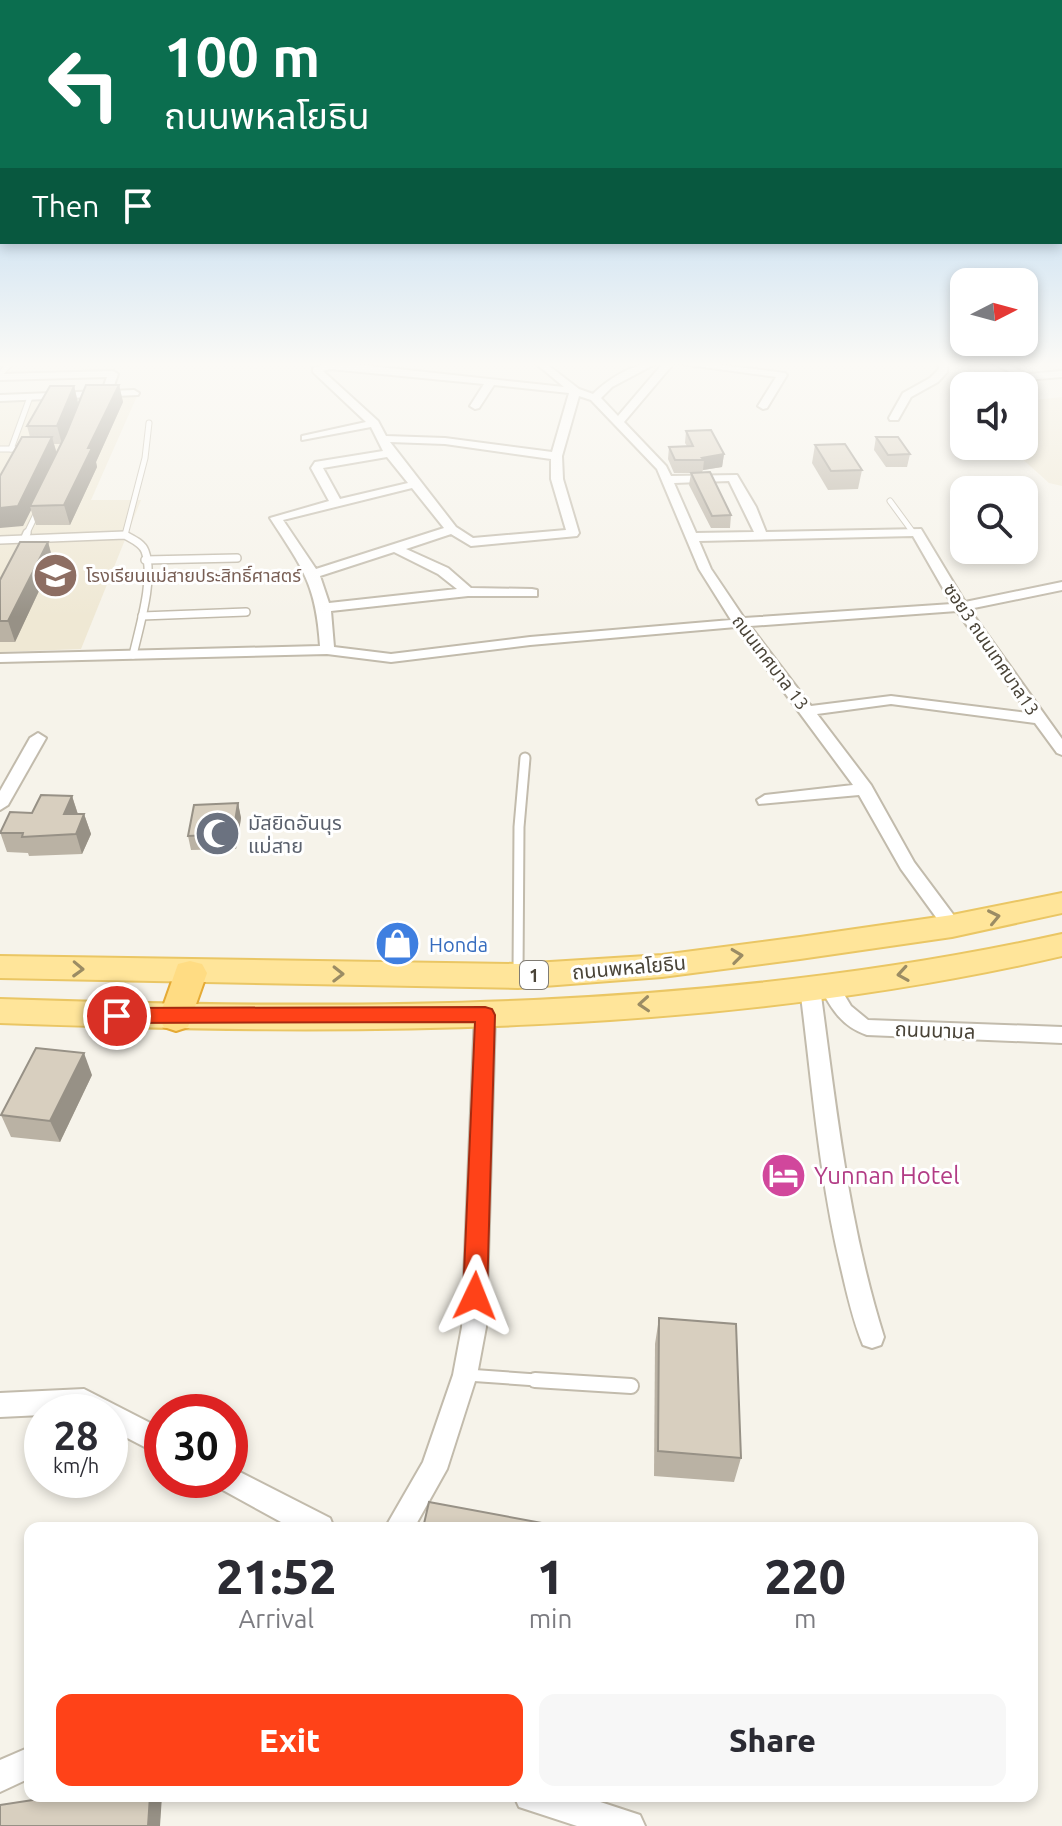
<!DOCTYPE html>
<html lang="en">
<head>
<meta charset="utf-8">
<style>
	:root { --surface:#fff; --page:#f7f7f7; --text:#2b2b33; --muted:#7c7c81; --accent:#ff4218 }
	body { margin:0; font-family:Ubuntu,"Noto Sans Thai",sans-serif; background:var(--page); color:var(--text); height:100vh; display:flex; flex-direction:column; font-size:30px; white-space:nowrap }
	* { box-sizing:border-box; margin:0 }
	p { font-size:26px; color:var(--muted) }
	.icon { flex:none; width:44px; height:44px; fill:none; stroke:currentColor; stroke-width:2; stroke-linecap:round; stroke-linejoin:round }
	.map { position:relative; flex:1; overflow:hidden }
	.details { position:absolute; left:24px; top:1522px; width:1014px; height:280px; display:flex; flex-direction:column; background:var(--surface); border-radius:16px; box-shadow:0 4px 12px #0003 }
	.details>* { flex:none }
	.top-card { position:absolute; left:0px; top:0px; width:1062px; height:244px; box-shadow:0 4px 12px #0003; background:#0b6e4f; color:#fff; overflow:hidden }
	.needle { width:52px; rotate:84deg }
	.tools { position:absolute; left:950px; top:268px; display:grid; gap:16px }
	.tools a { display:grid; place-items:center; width:88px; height:88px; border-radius:16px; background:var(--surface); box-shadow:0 4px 12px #0003; font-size:40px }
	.speed { position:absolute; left:24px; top:1394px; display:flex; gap:16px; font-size:40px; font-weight:700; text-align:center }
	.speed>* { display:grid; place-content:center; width:104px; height:104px; border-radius:50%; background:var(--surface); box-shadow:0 4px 12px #0003; line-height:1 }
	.speed small { font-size:20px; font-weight:400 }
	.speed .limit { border:12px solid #d22; background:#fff; color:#111 }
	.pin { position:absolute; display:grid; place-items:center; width:68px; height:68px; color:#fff; margin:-34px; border:4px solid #fff; border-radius:50%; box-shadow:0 2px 8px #0007 }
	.me { position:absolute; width:88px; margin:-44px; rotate:2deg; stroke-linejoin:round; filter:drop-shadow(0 0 6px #0008) }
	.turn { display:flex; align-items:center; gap:28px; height:168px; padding:0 32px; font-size:36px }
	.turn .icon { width:104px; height:104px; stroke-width:2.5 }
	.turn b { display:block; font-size:56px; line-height:68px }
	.then { display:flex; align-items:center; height:76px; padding:0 32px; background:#0003; gap:16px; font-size:30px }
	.eta { display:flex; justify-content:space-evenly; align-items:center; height:136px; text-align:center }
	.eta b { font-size:48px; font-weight:800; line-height:56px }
	.primary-button { display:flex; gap:16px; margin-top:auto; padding:16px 32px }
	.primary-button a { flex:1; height:92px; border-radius:16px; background:var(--accent); color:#fff; font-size:32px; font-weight:800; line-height:92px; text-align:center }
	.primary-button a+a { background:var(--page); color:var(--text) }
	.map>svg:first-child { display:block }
</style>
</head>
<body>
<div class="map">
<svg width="1062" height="1826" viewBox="0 0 1062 1826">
	<rect width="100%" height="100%" fill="#f6f3ea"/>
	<!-- education -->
	<g fill="#efe8d4">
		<path d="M137 396 91 500H141L81 649 0 652V398Z"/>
		<path d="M1062 397V486L1049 483 1008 446H1024V401Z"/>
	</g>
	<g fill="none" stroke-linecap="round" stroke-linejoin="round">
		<defs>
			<g id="service-far4">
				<path d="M0 374 12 362"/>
				<path d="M0 449H25"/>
				<path d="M11 449 30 397"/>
				<path d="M890 501 912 531"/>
				<path d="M26 535 39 508"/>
				<path d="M125 535 145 458 149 423"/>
			</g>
			<g id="service-far3">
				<path d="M0 540 125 535C132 539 142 543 145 551 155 578 139 628 133 655"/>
				<path d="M23 542 27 533"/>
				<path d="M145 560 237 558"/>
				<path d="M142 616 246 612"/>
			</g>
			<path id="service-far2" d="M518 973 519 827 525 758"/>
			<path id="service-far1" d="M467 1375 565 1382"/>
			<path id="service" d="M535 1380 631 1386"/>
			<g id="minor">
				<path d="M534 362H544L579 389 593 394C609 378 636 362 659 362L612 387 601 398 618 416 664 362H698L785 373 787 375 767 408 763 409 758 406 776 377 674 363 624 422 666 466 671 476 737 475 756 507 766 532 921 529 965 602 1062 582V590L969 609 1062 739V755L1057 753 1035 723 891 704 817 714 871 785 914 862 958 921 961 926 958 931H946L901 869 859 795 759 804 757 800 765 795 853 785 736 627 530 645 391 662 327 654 0 662V654L320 646C316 584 303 569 270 518L329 501 311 468 315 462 383 451 371 427 302 440V436L366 422 313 372V368L330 363 361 365 564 387ZM330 369 484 384 470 406 475 409 479 408 494 385 569 393 552 452 445 438 386 436 378 421 323 371ZM579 396 591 400 657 469 699 569 731 620 530 637 391 654 334 647 331 611 468 596H537V590L532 589 471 588 448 568 406 549 451 534 471 546 577 536 579 533 563 479 562 456ZM390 442 445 444 551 459V479L566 530 473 538 456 527ZM387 457 408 483 340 499 323 468ZM729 481 754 532 696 533 674 483ZM412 488 444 528 316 569 283 520ZM913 536 952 604 744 618 711 569 699 541ZM394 552 438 574 457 589 329 603 320 576ZM957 611 1028 713 891 696 811 706 750 626Z"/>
				<path d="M938 362H948L947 372 938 382 911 397 898 420H890L889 418 903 393 930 378 939 369Z"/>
				<path d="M990 362H1002L1027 374 1062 371V377L1026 380Z"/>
				<path d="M113 371 118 374 112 391 134 390 139 393 138 395 0 401V395L102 391 107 377 0 380V374Z"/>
				<path d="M38 733 46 738 8 805 0 810V791L30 738Z"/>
				<path d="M829 979 836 981 851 1006 868 1020 1062 1027V1043L867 1035C841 1026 832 1009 819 986L822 981Z"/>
				<path d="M810 981 817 983 820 988C836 1106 848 1223 884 1337L881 1345 872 1348 863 1345C853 1321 847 1294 841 1268 819 1177 812 1082 800 988L803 983Z"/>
				<path d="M485 1008 492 1010 495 1015 486 1327 477 1375 447 1469 414 1528H385L423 1462 453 1375 462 1327 475 1015 478 1010Z"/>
				<path d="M84 1389 162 1429V1456L110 1429V1412H42V1415L0 1417V1393Z"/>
				<path d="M230 1467 330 1518 334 1528H292L221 1489 217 1480H230Z"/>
				<path d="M30 1747V1778L0 1792V1760Z"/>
				<path d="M514 1796H582L640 1815 645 1826H577L519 1807Z"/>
			</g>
			<g id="primary">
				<path d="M1062 893V913L952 937 800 959 662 977 518 988 0 978V956L518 964 662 955 800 937 952 915Z"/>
				<path d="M1062 934V956C715 1036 354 1036 0 1023V999C354 1011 715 1011 1062 934Z"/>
			</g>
			<path id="trunk" d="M190 961 202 964 207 973 188 1027 176 1031 164 1027 159 1018 178 964Z"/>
		</defs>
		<!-- service-far4 casing -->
		<use href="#service-far4" stroke="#c2bbac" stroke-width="7"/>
		<!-- service-far3 casing -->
		<use href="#service-far3" stroke="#c2bbac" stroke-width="10"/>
		<!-- service-far2 casing -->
		<use href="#service-far2" stroke="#c2bbac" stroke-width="13"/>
		<!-- service-far1 casing -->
		<use href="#service-far1" stroke="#c2bbac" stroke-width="15"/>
		<!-- service casing -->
		<use href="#service" stroke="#c2bbac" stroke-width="18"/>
		<!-- minor casing -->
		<use href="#minor" stroke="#c2bbac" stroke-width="4"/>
		<!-- primary casing -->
		<use href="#primary" stroke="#eac664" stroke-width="4"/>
		<!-- trunk casing -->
		<use href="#trunk" stroke="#e5aa35" stroke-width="4"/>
		<!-- service-far4 -->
		<use href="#service-far4" stroke="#fff" stroke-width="5"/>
		<!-- service-far3 -->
		<use href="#service-far3" stroke="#fff" stroke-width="7"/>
		<!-- service-far2 -->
		<use href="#service-far2" stroke="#fff" stroke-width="9"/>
		<!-- service-far1 -->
		<use href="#service-far1" stroke="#fff" stroke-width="11"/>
		<!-- service -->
		<use href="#service" stroke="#fff" stroke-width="14"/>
		<!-- minor -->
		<use href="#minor" fill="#fff" fill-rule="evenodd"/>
		<!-- primary -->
		<use href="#primary" fill="#ffe59a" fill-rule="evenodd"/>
		<!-- trunk -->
		<use href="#trunk" fill="#ffdc83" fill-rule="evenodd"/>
	</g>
	<!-- wall -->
	<g fill="#bab2a4" fill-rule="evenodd">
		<path d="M119 385 123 402 96 462 97 467 70 525H36L31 510 23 526 30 437 27 426 74 386 78 403ZM54 444H61L57 453Z"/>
		<path d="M686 431 724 454 722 467 703 470 702 472 731 515 730 528H711L689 485 691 473H695H674L668 459 669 447 687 446 685 443Z"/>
		<path d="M876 437 910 454 907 467H886L874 450Z"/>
		<path d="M815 445 862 470 858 489 828 490 812 463Z"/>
		<path d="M48 542 53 561 15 642H0V580Z"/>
		<path d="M72 796 78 814H84L91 834 82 854 29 856 28 853 7 852 0 832 32 813Z"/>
		<path d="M238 803 241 818 236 849 191 850 188 836Z"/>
		<path d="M92 1075 60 1142 11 1137 1 1115Z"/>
		<path d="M659 1318 741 1458 734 1482 654 1476 655 1344Z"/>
	</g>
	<!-- shaded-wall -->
	<g fill="#979186">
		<path d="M119 385 123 402 96 462 97 467 70 525 64 505 88 448Z"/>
		<path d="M74 386 78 403 62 444 57 426Z"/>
		<path d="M52 437 57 455 30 506 31 510 23 526 0 528V508Z"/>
		<path d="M724 454 722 467 703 470 704 460 702 458Z"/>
		<path d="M48 542 53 561 15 642 8 621Z"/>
		<path d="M72 796 78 815 64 814Z"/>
		<path d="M238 803 241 818 236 849 233 834Z"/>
		<path d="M84 814 91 834 82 854 76 834Z"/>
		<path d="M84 1053 92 1075 60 1142 50 1121Z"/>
		<path d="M150 1796H162L160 1826H148Z"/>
	</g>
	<!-- building -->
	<g fill="#d8cfbf" stroke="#979186" stroke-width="2">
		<path d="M86 385H119L88 448H92L64 505 30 506 66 434Z"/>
		<path d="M50 386H74L57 426H27Z"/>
		<path d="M711 430 724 454 702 458 704 460H675L669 447 693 446 686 431Z"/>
		<path d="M22 437H52L18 506 0 508V476Z"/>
		<path d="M876 437H898L910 454 888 455Z"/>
		<path d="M845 444 862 470 831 471 815 445Z"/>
		<path d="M710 472 731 515 712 516 691 473Z"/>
		<path d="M20 542H48L8 621H0V580Z"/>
		<path d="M41 795 72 796 64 814H84L76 834 22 837 23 833H0L10 812 32 813Z"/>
		<path d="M238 803 233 834 188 836 194 805Z"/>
		<path d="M36 1048 84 1053 50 1121 1 1115Z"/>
		<path d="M659 1318 736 1324 741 1458 658 1451Z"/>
		<path d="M429 1502 569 1528H423Z"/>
		<path d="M59 1796H150L148 1826H0V1805Z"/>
	</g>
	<!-- one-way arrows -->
	<defs><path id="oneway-chevron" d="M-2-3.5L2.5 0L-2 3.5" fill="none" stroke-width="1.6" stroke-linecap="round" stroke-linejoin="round" transform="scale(2)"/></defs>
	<g stroke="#9b8c64">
		<use href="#oneway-chevron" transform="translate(994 917) rotate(-12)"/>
		<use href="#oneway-chevron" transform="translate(737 956) rotate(-7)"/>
		<use href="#oneway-chevron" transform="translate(78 969) rotate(2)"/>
		<use href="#oneway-chevron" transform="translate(338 974) rotate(1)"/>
		<use href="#oneway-chevron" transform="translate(903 974) rotate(171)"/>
		<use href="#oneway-chevron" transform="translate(644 1004) rotate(176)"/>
	</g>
	<!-- sky -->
	<linearGradient id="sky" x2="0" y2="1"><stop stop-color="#8dc0ed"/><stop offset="0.59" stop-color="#fbfaf6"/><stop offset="1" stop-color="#fbfaf6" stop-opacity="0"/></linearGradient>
	<rect width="1062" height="617" fill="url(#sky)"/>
	<!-- route -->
	<path fill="#ff4218" stroke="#a62b10" stroke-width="2" d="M485 1007 492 1009 495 1015 487 1296 483 1304 475 1307 467 1304 463 1296 475 1022 117 1023 110 1021 108 1016 110 1010 117 1008Z"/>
	<!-- icons -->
	<defs>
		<symbol id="school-disc" viewBox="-11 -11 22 22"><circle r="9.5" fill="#8d6e63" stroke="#fff"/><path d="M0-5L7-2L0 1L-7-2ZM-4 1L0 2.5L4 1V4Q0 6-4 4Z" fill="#fff"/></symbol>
		<symbol id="mosque-disc" viewBox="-11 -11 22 22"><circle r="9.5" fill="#6b7280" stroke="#fff"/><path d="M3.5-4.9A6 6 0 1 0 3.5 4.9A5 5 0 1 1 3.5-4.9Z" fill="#fff"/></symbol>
		<symbol id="shop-disc" viewBox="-11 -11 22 22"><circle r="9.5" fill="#3f7fe0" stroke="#fff"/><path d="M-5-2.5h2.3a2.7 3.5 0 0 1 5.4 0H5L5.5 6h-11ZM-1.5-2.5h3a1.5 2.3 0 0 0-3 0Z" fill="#fff"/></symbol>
		<symbol id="hotel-disc" viewBox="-11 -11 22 22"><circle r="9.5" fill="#d1479c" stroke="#fff"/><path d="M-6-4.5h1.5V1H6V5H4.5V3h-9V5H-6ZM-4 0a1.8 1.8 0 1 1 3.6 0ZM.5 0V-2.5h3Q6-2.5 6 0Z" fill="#fff"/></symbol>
	</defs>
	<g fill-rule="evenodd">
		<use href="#school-disc" x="30" y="550" width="51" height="51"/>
		<use href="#mosque-disc" x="192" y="808" width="51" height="51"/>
		<use href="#shop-disc" x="372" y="918" width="51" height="51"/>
		<use href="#hotel-disc" x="758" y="1150" width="51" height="51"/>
	</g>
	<g text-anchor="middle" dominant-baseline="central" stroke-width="6" stroke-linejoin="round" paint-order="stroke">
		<!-- far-education labels -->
		<g font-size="18" fill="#785e54" stroke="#fff" text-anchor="start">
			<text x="86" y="575">โรงเรียนแม่สายประสิทธิ์ศาสตร์</text>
		</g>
		<!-- far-street labels -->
		<g font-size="18" fill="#4a4438" stroke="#fff">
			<text transform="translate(992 649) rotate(56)">ซอย3 ถนนเทศบาล13</text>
			<text transform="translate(771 662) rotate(53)">ถนนเทศบาล 13</text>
		</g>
		<!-- shield labels -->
		<rect fill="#fff" stroke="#807c74" stroke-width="2" x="520" y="961" width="28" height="28" rx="6"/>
		<g font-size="18" font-weight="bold" fill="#4a4438">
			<text x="534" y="975">1</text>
		</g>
		<!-- worship labels -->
		<g font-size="20" fill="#5b616d" stroke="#fff" text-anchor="start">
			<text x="248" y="822">มัสยิดอันนุร<tspan x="248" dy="23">แม่สาย</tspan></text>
		</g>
		<!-- shop labels -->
		<g font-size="20" fill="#366cbe" stroke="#fff" text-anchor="start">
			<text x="429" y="944">Honda</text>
		</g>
		<!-- street labels -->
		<g font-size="20" fill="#4a4438" stroke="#fff">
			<text transform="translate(629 967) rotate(-5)">ถนนพหลโยธิน</text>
			<text transform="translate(935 1030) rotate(2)">ถนนนามล</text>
		</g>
		<!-- near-hotel labels -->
		<g font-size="24" fill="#b23c85" stroke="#fff" text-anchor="start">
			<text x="814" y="1175">Yunnan Hotel</text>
		</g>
	</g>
</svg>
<div class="tools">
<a><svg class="needle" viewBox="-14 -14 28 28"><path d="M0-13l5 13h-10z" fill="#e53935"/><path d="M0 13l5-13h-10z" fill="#7c7c81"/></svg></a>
<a><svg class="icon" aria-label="sound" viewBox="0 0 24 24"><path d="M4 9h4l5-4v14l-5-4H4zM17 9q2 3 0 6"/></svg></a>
<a><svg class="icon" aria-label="search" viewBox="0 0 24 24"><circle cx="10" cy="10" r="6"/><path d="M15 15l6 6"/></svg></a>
</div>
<div class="speed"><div>28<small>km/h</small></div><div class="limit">30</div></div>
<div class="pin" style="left:117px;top:1016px;background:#d93025"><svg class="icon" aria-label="arrive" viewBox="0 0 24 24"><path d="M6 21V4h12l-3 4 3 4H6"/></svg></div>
<svg class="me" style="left:475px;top:1296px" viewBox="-20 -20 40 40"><path d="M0-17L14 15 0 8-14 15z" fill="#ff4218" stroke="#fff" stroke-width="4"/></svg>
<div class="top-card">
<div class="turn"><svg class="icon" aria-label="left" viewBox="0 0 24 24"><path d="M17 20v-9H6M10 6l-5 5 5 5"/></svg><div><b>100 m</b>ถนนพหลโยธิน</div></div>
<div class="then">Then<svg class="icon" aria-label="arrive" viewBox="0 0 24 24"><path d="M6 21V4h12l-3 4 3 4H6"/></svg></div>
</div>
<section class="details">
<div class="eta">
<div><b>21:52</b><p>Arrival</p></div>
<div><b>1</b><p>min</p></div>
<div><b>220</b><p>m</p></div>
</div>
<div class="primary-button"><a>Exit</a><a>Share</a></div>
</section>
</div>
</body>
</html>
